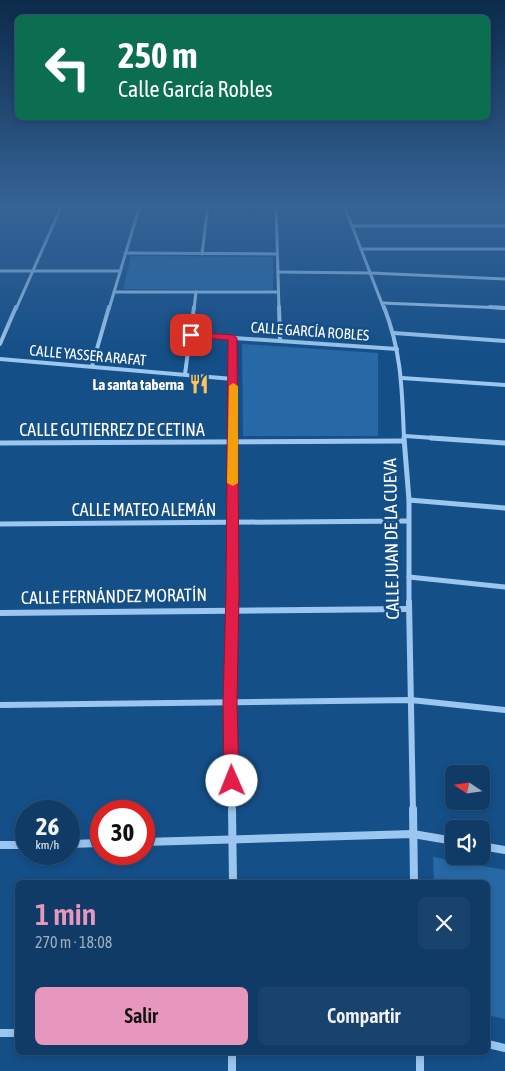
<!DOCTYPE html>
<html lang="es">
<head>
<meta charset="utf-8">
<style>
	:root { --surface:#103b66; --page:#19426c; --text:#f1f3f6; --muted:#9cadbf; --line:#30557a; --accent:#e797bd }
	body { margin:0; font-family:"Asap Condensed",sans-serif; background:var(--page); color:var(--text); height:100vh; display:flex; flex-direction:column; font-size:19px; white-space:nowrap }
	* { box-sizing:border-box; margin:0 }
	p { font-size:16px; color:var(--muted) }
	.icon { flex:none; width:28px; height:28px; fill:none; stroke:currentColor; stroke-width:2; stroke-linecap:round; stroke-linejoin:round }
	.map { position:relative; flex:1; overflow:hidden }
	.sheet { position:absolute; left:15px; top:880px; width:475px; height:175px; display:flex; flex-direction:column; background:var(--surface); border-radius:8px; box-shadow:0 2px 8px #0003,0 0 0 1px var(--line) }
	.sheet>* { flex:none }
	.top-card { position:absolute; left:15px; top:15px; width:475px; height:105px; border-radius:8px; box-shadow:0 2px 8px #0003,0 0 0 1px var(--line); background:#0b6e4f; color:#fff; overflow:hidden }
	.needle { width:32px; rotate:283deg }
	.tools { position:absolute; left:445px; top:765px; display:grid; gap:10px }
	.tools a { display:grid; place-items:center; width:45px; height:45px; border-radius:8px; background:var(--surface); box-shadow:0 2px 8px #0003,0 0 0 1px var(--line); font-size:25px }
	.speed { position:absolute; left:15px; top:800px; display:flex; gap:10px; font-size:25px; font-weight:700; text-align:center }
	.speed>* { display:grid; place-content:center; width:65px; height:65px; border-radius:50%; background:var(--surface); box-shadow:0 2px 8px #0003,0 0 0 1px var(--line); line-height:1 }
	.speed small { font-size:12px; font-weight:400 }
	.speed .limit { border:8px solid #d22; background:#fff; color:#111 }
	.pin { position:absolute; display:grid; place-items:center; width:42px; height:42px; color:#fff; margin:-21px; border-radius:10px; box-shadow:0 2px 8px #0006 }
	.me { position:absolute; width:55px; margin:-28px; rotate:359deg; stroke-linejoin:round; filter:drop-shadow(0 0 4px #0008) }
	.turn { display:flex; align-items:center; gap:18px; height:105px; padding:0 20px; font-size:22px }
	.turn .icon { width:65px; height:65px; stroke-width:2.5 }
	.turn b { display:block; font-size:35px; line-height:42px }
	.round { display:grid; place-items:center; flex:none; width:52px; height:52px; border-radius:8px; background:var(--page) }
	.head { display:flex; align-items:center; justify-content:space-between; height:85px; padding:0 20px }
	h1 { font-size:30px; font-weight:600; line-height:38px; color:var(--accent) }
	.primary-button { display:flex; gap:10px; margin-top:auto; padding:10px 20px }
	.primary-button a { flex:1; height:58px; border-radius:8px; background:var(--accent); color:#111; font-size:20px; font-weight:600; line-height:58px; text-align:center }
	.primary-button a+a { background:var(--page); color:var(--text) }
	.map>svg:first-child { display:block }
</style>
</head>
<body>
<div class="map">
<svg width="505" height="1071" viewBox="0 0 505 1071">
	<rect width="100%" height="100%" fill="#154f88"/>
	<!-- green -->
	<g fill="#2769a6">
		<path d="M131 256 273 257V290L123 289Z"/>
		<path d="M242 344 378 353V436H243Z"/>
		<path d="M433 857 505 870V1019L488 1015V882H434Z"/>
	</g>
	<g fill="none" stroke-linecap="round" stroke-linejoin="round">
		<!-- street-far4 -->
		<g stroke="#9bc6ef" stroke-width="3">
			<path d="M276 205 279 309"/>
			<path d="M337 205H349"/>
			<path d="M344 205 384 309"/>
			<path d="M352 226H505"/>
			<path d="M361 249H505"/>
			<path d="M125 253 277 254"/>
			<path d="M202 254 208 205"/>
			<path d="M0 271H120"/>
			<path d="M278 272 371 273 505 279"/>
			<path d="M114 292H278"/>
			<path d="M382 303 505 308"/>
			<path d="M16 309 62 205"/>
			<path d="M109 309 140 205"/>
			<path d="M194 309 196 292"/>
		</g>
		<!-- street-far3 -->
		<g stroke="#9bc6ef" stroke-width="4">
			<path d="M279 307 280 340"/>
			<path d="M384 307C402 353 402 391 404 439"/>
			<path d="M490 307 505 308"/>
			<path d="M394 333 505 341"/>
			<path d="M191 335 397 349"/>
			<path d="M233 337V439"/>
			<path d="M0 344 16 307"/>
			<path d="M0 359 233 379"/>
			<path d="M92 366 109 307"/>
			<path d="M185 374 194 307"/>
			<path d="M402 378 505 385"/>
			<path d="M405 436 448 439"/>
		</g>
		<!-- street-far2 -->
		<g stroke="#9bc6ef" stroke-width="5">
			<path d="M233 438V603"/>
			<path d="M404 438 409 500V603"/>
			<path d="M431 438 505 443"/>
			<path d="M0 443 404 441"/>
			<path d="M409 500 505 508"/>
			<path d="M0 524 408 521"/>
			<path d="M409 577 505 587"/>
		</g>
		<!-- street-far1 -->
		<g stroke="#9bc6ef" stroke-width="6">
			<path d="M409 602 413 811"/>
			<path d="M0 613 409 609"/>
			<path d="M0 705 411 700 505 710"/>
			<path d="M232 811 230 703 233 602"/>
		</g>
		<!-- street -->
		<g stroke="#9bc6ef" stroke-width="8">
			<path d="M232 809 233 882"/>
			<path d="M413 809 414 882"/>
			<path d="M144 842 413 834 454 841"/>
			<path d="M69 844 101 843"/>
			<path d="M0 845H26"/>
			<path d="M481 846 505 850"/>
			<path d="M0 1033H18"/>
			<path d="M488 1044 505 1048"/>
			<path d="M232 1052V1071"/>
			<path d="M420 1052V1071"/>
		</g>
	</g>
	<!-- sky -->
	<linearGradient id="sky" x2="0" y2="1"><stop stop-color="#0c2b4b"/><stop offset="0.58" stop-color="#356396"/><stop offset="1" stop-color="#356396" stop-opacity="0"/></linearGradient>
	<rect width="505" height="355" fill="url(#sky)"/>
	<!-- route -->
	<path fill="#e11d48" stroke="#92132f" d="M191 332 233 335 237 338 239 593 237 703 239 781 237 786 232 788 226 786 224 781 223 703 226 593 228 340 188 337V333Z"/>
	<!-- slow -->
	<path fill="#f59e0b" d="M233 383 238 386V483L233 486 227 483 229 386Z"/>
	<!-- icons -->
	<defs>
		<symbol id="restaurant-bare" viewBox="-9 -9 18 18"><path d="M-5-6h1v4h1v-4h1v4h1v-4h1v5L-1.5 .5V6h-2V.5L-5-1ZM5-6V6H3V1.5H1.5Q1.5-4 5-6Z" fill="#ffc459" stroke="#154f88" stroke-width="2.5" paint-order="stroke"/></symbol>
	</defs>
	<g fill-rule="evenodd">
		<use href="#restaurant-bare" x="185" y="370" width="28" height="28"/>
	</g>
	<g text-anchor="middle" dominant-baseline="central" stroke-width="5" stroke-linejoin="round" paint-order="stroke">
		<!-- far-street labels -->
		<g font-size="15" fill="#fff" stroke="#154f88">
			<text transform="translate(310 331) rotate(4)">CALLE GARCÍA ROBLES</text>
			<text transform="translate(88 355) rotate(5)">CALLE YASSER ARAFAT</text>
		</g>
		<!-- far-poi labels -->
		<g font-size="15" font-weight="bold" fill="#fff" stroke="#154f88" text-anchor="end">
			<text x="184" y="384">La santa taberna</text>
		</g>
		<!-- street labels -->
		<g font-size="18" fill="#fff" stroke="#154f88">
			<text x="112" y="429">CALLE GUTIERREZ DE CETINA</text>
			<text x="144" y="509">CALLE MATEO ALEMÁN</text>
			<text transform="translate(391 539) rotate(-91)">CALLE JUAN DE LA CUEVA</text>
			<text transform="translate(114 596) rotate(-1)">CALLE FERNÁNDEZ MORATÍN</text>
		</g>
	</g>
</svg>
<div class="tools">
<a><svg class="needle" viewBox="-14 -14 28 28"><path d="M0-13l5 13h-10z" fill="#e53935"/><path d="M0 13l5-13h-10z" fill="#9cadbf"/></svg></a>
<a><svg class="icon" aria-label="sound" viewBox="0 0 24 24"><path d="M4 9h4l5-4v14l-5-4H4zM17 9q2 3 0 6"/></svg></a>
</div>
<div class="speed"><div>26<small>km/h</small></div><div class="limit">30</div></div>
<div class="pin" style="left:191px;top:335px;background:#d93025"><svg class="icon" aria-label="arrive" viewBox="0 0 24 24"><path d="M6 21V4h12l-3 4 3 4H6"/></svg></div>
<svg class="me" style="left:232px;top:781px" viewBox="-20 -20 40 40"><circle r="19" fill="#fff"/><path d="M0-13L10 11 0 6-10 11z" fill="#e11d48"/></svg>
<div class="top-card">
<div class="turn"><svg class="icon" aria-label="left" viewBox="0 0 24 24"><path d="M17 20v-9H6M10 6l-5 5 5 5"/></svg><div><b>250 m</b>Calle García Robles</div></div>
</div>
<section class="sheet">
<div class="head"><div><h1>1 min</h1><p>270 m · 18:08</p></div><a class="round"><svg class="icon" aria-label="close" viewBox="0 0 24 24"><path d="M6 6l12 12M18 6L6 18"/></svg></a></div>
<div class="primary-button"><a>Salir</a><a>Compartir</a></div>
</section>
</div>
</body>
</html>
